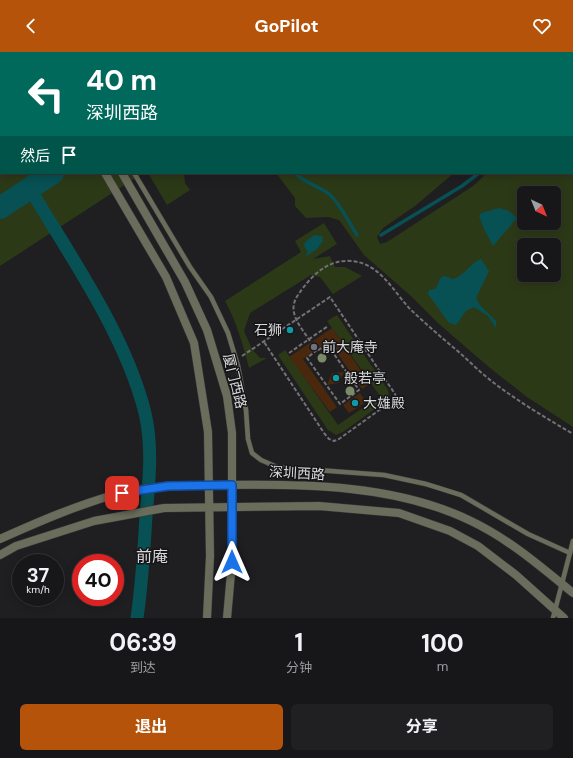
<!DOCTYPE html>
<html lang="zh">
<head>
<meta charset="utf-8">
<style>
	:root { --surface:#171619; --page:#201f22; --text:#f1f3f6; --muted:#9e9fa2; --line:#363538; --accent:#b45309 }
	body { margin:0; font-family:"DM Sans","Noto Sans SC",sans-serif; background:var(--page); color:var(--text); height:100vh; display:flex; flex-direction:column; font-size:15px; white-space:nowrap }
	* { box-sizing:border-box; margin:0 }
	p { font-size:13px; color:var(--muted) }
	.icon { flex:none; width:22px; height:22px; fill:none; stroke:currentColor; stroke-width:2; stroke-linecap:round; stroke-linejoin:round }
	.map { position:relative; height:566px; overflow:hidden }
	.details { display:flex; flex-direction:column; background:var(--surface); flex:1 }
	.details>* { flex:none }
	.guide { position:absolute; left:0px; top:0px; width:573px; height:122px; box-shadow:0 2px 10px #0003,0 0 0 1px var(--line); background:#00695c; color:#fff; overflow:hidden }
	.needle { width:26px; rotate:137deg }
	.tools { position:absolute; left:517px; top:134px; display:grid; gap:8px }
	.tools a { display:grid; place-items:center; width:44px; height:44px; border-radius:6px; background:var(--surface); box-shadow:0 2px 10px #0003,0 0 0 1px var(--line); font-size:20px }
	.speed { position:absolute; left:12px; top:502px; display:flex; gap:8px; font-size:20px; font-weight:700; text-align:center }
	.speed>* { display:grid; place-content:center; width:52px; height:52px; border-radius:50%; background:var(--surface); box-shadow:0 2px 10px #0003,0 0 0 1px var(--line); line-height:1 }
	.speed small { font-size:10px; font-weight:400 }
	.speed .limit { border:6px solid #d22; background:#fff; color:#111 }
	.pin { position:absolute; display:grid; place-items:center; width:34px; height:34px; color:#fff; margin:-17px; border-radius:8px; box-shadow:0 2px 6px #0006 }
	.me { position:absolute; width:44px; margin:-22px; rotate:0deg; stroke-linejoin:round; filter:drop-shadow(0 0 3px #0008) }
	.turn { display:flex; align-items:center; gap:14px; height:84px; padding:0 20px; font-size:18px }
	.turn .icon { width:52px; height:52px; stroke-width:2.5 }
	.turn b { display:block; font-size:28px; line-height:34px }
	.then { display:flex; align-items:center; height:38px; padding:0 20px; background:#0003; gap:8px; font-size:15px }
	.eta { display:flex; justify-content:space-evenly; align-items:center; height:68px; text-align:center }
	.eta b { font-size:24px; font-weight:700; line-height:28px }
	.primary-button { display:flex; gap:8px; margin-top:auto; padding:8px 20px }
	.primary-button a { flex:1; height:46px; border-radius:6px; background:var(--accent); color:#fff; font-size:16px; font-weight:700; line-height:46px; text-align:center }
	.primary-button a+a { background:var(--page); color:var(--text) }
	header { display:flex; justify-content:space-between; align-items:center; height:52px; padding:0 20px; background:var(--accent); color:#fff; font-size:18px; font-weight:700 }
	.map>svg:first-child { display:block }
</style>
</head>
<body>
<header><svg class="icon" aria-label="back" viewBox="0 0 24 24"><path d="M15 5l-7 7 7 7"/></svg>GoPilot<svg class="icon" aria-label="heart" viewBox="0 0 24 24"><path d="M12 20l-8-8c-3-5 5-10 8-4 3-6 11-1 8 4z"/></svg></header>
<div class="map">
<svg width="573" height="566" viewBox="0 0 573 566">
	<rect width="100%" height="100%" fill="#1f1e21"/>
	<!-- green -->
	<g fill="#2c3917" fill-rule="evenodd">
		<path d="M159 0H451L459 1H157Z"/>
		<path d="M482 0H573V375L527 345 490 316 439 272 412 245 364 203 339 168 328 165 306 166 295 154V146L276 121H454L415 154 383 176 377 185 380 192 387 190 473 134 487 121H572V1ZM524 141H554V171H524ZM524 193H554V223H524Z"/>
		<path d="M0 102 1 121H143L0 214Z"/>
		<path d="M148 121H184L185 131 190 138 167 153Z"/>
		<path d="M324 171 337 192 313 207 330 204 335 215H345L362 224 333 242 320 225 311 223 250 261 244 279 252 297 260 306H267L249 316C243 293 237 271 225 249L301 200 295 189Z"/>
		<path d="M337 263 388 338 389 344 387 348 343 380 336 383 328 378 278 303 285 298 338 373 380 344 327 269Z"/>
	</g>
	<!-- water -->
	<g fill="#075053">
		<path d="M499 156 509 159 517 166 493 194 484 177 479 164 481 161Z"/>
		<path d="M314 183 322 184 323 189 317 197 305 205 308 200 304 194 305 190Z"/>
		<path d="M481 207 489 219 476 246 480 253 496 269V276L488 264 474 255 466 259 456 273 449 271 428 242 429 238 435 237C441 229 438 219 452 227 464 225 470 211 481 207Z"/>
	</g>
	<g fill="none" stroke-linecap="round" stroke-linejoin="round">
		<!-- stream -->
		<g stroke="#075053" stroke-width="3.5">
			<path d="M295 121C305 131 318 134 329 142 340 151 349 171 357 183"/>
			<path d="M381 183 462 134 479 121"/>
		</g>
		<!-- canal -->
		<path stroke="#075053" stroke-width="13" d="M30 137C71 205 126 284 145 361 153 395 149 430 146 464 144 498 142 532 137 566"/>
		<!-- river -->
		<path stroke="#075053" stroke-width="22" d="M0 156 53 121"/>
	</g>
	<!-- building -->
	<g fill="#4a280d">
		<path d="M332 276 370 332 362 337 329 289 303 307 337 355 330 360 289 305Z"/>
		<path d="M344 320 339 331 327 333 332 321Z"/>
		<path d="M360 341 366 350 349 361 343 353Z"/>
	</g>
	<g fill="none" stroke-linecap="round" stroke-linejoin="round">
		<defs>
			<g id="service">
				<path d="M134 121 190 215 211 245 228 281 238 314 246 358 248 387 252 401 261 408 277 415 384 423 426 432 461 443 528 482 570 501"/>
				<path d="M553 566 573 489"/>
			</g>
			<g id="tertiary">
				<path d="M105 121 166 225 194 291 208 380 210 504 207 566"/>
				<path d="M122 121 185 230 207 278 227 344 232 381V510L227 566"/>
				<path d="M0 487C38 470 77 453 117 442 151 433 187 434 221 433 304 432 395 432 471 469 509 487 541 515 573 541"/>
				<path d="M0 503 16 494 94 469 164 456 319 454 399 461 450 479 478 494 516 523 564 566"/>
			</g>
			<g id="primary">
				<path d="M98 1 99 0"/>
				<path d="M143 1 144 0"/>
				<path d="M0 64 1 63"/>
				<path d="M0 92H1"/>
			</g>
		</defs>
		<!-- service casing -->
		<use href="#service" stroke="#39383b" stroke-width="5.5"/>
		<!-- tertiary casing -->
		<use href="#tertiary" stroke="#39383b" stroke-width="9"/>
		<!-- primary casing -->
		<use href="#primary" stroke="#39383b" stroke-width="11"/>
		<!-- path -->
		<g stroke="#727174" stroke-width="2" stroke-dasharray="4 2" stroke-linecap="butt">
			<path d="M310 289C301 275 286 260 298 243 310 225 327 207 351 209 380 211 393 239 410 257 426 272 443 287 460 301 471 311 482 322 494 331 519 350 546 366 573 382"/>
			<path d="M317 298 307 306 340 352 359 338 327 292 317 299"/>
			<path d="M289 301 328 274"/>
			<path d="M242 304 330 245 395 342 396 346 339 387 334 389 329 387 324 381 264 290"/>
		</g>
		<!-- service -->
		<use href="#service" stroke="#6a6d5b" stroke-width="4.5"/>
		<!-- tertiary -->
		<use href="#tertiary" stroke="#6a6d5b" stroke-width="8"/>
		<!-- primary -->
		<use href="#primary" stroke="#b6be96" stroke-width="10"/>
	</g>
	<!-- trees -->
	<g fill="#7b8a67">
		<circle cx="322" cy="306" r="4.5"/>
		<circle cx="350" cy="339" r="4.5"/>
	</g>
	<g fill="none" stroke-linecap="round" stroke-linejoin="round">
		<defs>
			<path id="route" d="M122 441 168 434 232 433V510"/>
		</defs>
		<!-- route casing -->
		<use href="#route" stroke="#114b97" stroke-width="10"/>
		<!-- route -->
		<use href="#route" stroke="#1a73e8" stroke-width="7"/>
	</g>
	<!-- markers -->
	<g fill="#0f9aa8" stroke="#151518" stroke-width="1.5">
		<circle cx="290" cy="278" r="4"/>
		<circle cx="336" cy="326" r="4"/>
		<circle cx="355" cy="351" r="4"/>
	</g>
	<circle fill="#6b7280" stroke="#151518" stroke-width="1.5" cx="314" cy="295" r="4"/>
	<g text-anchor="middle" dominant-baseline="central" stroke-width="3" stroke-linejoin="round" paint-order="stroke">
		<!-- poi labels -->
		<g font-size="14" fill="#d8d7d9" stroke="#151518" text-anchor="start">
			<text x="282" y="278" text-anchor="end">石狮</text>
			<text x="322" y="295">前大庵寺</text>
			<text x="344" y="326">般若亭</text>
			<text x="363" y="351">大雄殿</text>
		</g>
		<!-- street labels -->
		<g font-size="14" fill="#d8d7d9" stroke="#151518">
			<text transform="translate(235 329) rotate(76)">厦门西路</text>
			<text transform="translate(297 421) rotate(3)">深圳西路</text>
		</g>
		<!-- quarter labels -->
		<g font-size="16" fill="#d8d7d9" stroke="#151518">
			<text x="152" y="504">前庵</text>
		</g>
	</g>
</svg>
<div class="tools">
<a><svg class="needle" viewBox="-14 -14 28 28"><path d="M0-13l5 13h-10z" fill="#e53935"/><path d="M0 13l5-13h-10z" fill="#9e9fa2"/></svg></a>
<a><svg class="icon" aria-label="search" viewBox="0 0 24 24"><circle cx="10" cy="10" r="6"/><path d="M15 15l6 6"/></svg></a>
</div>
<div class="speed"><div>37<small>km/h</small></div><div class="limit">40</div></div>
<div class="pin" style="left:122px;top:441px;background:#d93025"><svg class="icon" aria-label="arrive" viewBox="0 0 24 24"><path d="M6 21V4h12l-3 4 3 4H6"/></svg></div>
<svg class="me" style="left:232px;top:510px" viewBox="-20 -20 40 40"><path d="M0-17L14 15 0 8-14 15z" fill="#1a73e8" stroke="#fff" stroke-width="4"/></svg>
<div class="guide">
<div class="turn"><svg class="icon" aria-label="left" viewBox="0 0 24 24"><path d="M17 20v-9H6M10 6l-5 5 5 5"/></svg><div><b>40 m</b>深圳西路</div></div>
<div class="then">然后<svg class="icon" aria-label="arrive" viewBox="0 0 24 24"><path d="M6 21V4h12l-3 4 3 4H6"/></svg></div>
</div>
</div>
<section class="details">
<div class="eta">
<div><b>06:39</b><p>到达</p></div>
<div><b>1</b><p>分钟</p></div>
<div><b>100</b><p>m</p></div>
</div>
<div class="primary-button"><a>退出</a><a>分享</a></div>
</section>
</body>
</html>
